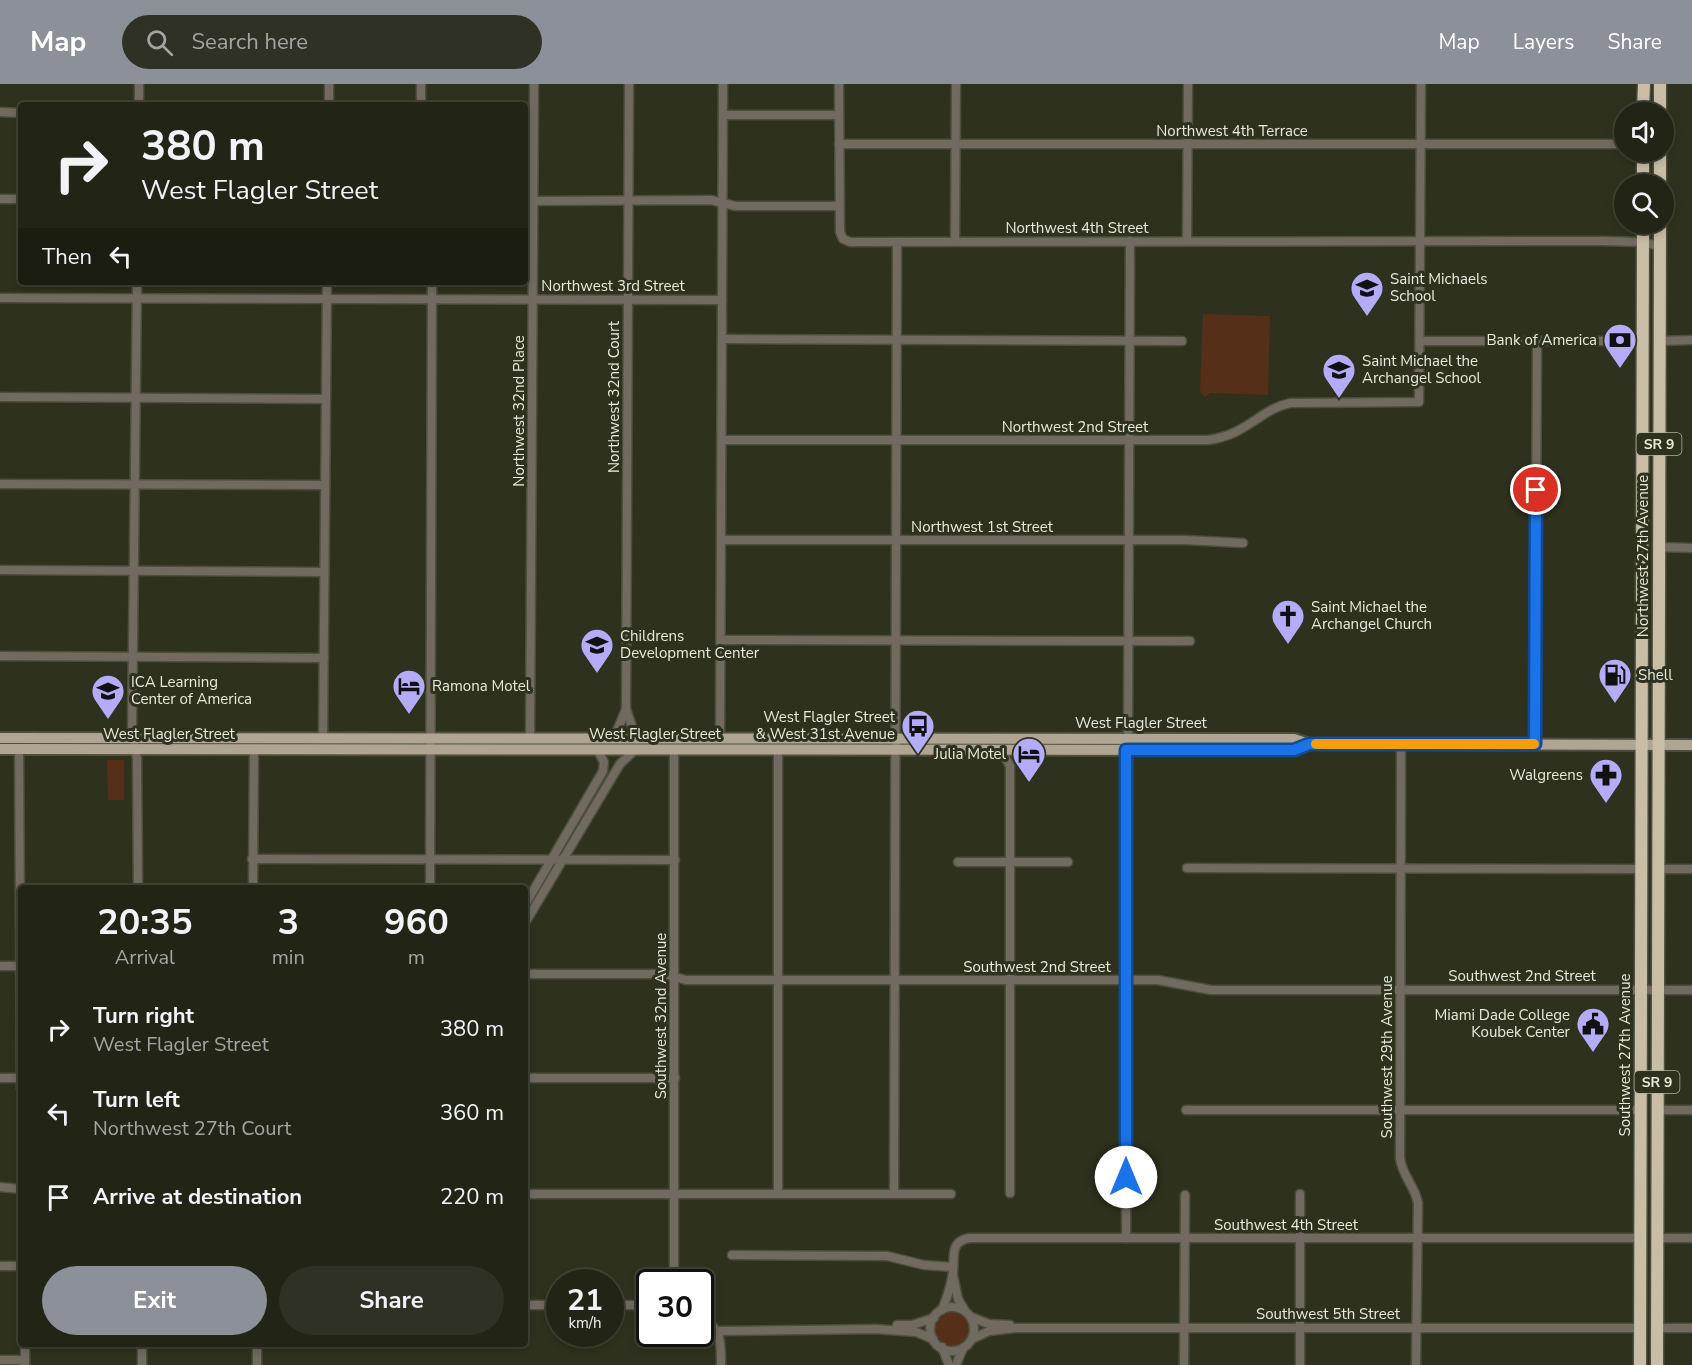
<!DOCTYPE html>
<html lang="en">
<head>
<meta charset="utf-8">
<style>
	:root { --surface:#222516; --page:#2e3123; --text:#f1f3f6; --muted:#a2a5a1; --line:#3f4235; --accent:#8c9099 }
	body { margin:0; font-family:"Nunito Sans",sans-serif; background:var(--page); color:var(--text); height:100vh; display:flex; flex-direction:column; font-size:22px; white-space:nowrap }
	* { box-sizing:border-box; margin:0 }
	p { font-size:20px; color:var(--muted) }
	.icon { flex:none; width:33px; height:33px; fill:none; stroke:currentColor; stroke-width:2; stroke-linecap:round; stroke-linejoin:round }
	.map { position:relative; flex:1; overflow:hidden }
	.drawer { position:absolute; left:18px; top:801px; width:510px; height:462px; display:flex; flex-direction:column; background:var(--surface); border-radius:6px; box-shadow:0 3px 9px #0003,0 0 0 2px var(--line) }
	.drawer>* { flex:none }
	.hud { position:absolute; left:18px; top:18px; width:510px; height:183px; border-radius:6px; box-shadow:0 3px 9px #0003,0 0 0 2px var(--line); background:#222516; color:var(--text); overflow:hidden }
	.buttons { position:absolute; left:1614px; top:18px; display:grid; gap:12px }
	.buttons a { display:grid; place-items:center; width:60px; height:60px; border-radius:50%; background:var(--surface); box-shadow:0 3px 9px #0003,0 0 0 2px var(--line); font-size:30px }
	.speed { position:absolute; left:546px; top:1185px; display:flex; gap:12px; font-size:30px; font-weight:700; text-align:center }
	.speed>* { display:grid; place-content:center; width:78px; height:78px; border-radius:50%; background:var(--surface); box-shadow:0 3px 9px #0003,0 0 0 2px var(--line); line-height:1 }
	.speed small { font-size:15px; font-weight:400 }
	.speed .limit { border:3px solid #111; border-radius:9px; background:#fff; color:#111 }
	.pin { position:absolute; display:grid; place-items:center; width:51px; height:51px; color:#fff; margin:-26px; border:3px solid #fff; border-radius:50%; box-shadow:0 2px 6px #0007 }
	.me { position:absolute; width:66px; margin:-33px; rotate:0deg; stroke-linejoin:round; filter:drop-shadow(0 0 4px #0008) }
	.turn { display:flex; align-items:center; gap:21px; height:126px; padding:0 24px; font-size:27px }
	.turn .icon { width:78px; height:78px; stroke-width:2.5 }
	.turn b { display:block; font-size:42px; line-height:51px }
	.then { display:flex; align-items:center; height:57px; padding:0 24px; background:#0003; gap:12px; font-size:22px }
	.eta { display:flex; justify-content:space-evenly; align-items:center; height:102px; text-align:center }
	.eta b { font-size:36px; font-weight:700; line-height:42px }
	.cta { display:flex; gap:12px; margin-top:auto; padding:12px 24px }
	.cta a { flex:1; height:69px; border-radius:36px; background:var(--accent); color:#fff; font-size:24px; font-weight:700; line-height:69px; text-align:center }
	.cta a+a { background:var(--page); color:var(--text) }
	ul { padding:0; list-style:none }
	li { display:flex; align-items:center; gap:18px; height:84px; padding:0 24px }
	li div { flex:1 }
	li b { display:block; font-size:22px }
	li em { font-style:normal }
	header { display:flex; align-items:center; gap:36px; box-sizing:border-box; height:84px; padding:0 30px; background:var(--accent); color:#fff }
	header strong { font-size:28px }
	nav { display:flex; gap:33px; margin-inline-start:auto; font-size:21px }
	.search { width:420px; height:54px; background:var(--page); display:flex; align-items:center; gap:15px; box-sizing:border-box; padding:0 21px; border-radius:33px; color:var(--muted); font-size:22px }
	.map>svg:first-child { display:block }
</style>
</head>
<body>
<header>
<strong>Map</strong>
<div class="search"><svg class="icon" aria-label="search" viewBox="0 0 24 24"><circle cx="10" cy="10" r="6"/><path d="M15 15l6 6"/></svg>Search here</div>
<nav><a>Map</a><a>Layers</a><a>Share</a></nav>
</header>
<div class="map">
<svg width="1692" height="1281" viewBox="0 0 1692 1281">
	<rect width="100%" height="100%" fill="#2e311d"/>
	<!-- grass -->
	<g fill="#562f19">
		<path d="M1203 230 1270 232 1268 311 1210 309 1205 313 1200 308Z"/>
		<path d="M107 676H124V716H108Z"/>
		<circle cx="953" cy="1244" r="18"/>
	</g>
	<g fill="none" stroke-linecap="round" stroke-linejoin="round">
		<defs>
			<g id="minor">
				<path d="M629 0 626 625 636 654"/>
				<path d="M839 0 840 148 843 155 850 158 1602 157 1642 158 1659 162"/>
				<path d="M139 21V0"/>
				<path d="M329 21V0"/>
				<path d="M421 21V0"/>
				<path d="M0 28 21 29"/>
				<path d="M723 31H839"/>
				<path d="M839 60H1624"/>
				<path d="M0 115H21"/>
				<path d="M525 117 711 116 735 122H839"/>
				<path d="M955 157 956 0"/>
				<path d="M1187 157 1188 0"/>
				<path d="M137 198 132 648 137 675 138 804"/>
				<path d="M0 214 722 216"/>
				<path d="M722 255 1182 257"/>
				<path d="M1420 257H1642"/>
				<path d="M1659 257 1692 256"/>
				<path d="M0 313 325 315"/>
				<path d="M722 356H1208C1247 351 1259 326 1290 319L1419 318 1421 0"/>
				<path d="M0 400 325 401"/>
				<path d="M721 456H1185L1243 459"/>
				<path d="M1657 463 1692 464"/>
				<path d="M0 486 324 488"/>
				<path d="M721 556 1190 557"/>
				<path d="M0 572 324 574"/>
				<path d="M323 654 327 198"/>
				<path d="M530 654 534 0"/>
				<path d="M614 654 626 625"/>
				<path d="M720 654 723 0"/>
				<path d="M1401 660 1400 1074C1402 1092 1415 1102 1418 1119L1416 1281"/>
				<path d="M1535 660 1537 257"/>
				<path d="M19 665 21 1005"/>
				<path d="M674 665V1198"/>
				<path d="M778 665V1109"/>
				<path d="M1001 666 1010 682V1109"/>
				<path d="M252 775 675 776"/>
				<path d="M958 778H1068"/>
				<path d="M1187 784 1640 785"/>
				<path d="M1657 785H1692"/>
				<path d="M253 804 254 665"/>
				<path d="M430 804 432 198"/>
				<path d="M525 821 603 687 604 678 597 665"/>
				<path d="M525 839 620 680 635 666"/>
				<path d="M0 882H21"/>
				<path d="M525 890H664L686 896H1158L1211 906H1692"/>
				<path d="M0 994H21"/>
				<path d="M525 994H675"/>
				<path d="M1186 1026H1640"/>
				<path d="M1657 1026H1692"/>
				<path d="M0 1103 21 1105"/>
				<path d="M894 1109 897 158"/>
				<path d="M525 1110H951"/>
				<path d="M1126 1154 1130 157"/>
				<path d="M1657 1154H1692"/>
				<path d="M732 1171 887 1172 924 1181 953 1183"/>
				<path d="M0 1182H21"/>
				<path d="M953 1191 958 1215 965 1227"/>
				<path d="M525 1221H560"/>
				<path d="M610 1221H650"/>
				<circle cx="952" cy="1245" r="22"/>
				<path d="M942 1226C947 1214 951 1201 953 1189 955 1173 949 1158 969 1154H1640"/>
				<path d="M700 1233C722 1243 721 1259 721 1281"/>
				<path d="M971 1233 989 1240 1010 1241"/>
				<path d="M700 1240 718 1247 876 1245 916 1248 933 1255"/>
				<path d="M897 1241H912L934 1234"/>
				<path d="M1657 1244H1692"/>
				<path d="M972 1255 989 1247 1016 1244H1639"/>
				<path d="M25 1260V1281"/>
				<path d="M142 1260V1281"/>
				<path d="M257 1260V1281"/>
				<path d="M942 1263 949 1281"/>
				<path d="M0 1276H25"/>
				<path d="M956 1281 963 1264"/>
				<path d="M1184 1281 1185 1111"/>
				<path d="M1300 1281V1110"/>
			</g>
			<g id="major">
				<path d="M0 654 1273 655H1294L1309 660 1692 661"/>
				<path d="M0 665 1294 666 1309 660"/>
			</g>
			<g id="highway">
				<path d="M1643 28 1644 0"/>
				<path d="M1660 28V0"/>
				<path d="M1643 100V68"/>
				<path d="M1660 100V68"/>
				<path d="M1640 1281 1643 140"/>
				<path d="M1657 1281 1660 140"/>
			</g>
		</defs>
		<!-- minor casing -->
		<use href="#minor" stroke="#4c4f3c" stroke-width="11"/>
		<!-- major casing -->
		<use href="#major" stroke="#4c4f3c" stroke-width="14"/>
		<!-- highway casing -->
		<use href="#highway" stroke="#4c4f3c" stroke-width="15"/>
		<!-- minor -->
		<use href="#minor" stroke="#706a61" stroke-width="8"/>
		<!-- major -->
		<use href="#major" stroke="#b0a593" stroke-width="10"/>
		<!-- highway -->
		<use href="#highway" stroke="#c9bda6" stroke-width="12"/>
	</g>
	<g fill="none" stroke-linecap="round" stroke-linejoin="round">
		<defs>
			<path id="route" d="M1126 1093V666H1294L1309 660H1535L1536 406"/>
		</defs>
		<!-- route casing -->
		<use href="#route" stroke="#114b97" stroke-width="15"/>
		<!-- route -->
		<use href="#route" stroke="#1a73e8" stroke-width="10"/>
		<!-- slow -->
		<path stroke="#f59e0b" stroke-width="10" d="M1316 660H1534"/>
	</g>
	<!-- icons -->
	<defs>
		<symbol id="school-pin" viewBox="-11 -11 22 30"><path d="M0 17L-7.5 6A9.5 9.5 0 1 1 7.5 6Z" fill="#b4acf9" stroke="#2e311d"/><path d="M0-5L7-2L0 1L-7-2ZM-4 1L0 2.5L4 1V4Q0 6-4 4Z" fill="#111"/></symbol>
		<symbol id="bank-pin" viewBox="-11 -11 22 30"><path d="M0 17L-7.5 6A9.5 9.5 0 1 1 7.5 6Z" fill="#b4acf9" stroke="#2e311d"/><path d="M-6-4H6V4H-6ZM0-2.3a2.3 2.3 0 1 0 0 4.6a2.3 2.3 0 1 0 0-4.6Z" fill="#111"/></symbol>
		<symbol id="church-pin" viewBox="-11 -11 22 30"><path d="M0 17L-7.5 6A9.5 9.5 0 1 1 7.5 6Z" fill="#b4acf9" stroke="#2e311d"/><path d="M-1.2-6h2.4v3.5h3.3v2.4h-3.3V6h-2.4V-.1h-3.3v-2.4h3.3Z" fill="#111"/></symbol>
		<symbol id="fuel-pin" viewBox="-11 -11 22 30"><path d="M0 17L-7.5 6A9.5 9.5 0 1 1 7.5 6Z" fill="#b4acf9" stroke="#2e311d"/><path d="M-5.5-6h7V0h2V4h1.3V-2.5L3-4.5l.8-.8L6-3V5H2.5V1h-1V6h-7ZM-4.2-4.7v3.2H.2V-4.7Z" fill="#111"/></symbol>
		<symbol id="hotel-pin" viewBox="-11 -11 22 30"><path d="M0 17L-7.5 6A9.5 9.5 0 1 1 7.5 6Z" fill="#b4acf9" stroke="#2e311d"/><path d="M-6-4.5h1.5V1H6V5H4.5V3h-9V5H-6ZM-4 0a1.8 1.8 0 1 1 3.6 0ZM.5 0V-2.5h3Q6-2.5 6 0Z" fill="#111"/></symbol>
		<symbol id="bus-pin" viewBox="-11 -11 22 30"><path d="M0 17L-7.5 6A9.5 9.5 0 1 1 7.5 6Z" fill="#b4acf9" stroke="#2e311d"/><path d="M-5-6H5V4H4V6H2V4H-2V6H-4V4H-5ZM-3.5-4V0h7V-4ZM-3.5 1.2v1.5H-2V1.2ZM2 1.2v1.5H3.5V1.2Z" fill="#111"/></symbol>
		<symbol id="pharmacy-pin" viewBox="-11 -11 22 30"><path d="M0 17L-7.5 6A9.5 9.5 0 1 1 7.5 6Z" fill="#b4acf9" stroke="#2e311d"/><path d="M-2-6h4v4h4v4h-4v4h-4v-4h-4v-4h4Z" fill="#111"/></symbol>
		<symbol id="civic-pin" viewBox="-11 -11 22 30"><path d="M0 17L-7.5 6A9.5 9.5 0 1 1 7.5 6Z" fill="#b4acf9" stroke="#2e311d"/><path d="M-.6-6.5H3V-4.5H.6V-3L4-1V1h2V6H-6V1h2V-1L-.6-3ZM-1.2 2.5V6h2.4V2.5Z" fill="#111"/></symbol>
	</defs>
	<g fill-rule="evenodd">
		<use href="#school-pin" x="1348" y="185" width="38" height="52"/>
		<use href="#bank-pin" x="1601" y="237" width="38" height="52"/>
		<use href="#school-pin" x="1320" y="267" width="38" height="52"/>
		<use href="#church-pin" x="1269" y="513" width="38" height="52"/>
		<use href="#school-pin" x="578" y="542" width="38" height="52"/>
		<use href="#fuel-pin" x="1596" y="572" width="38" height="52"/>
		<use href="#hotel-pin" x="390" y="583" width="38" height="52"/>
		<use href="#school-pin" x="89" y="588" width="38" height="52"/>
		<use href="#bus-pin" x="899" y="623" width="38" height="52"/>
		<use href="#hotel-pin" x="1010" y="651" width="38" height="52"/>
		<use href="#pharmacy-pin" x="1587" y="672" width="38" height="52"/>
		<use href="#civic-pin" x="1574" y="921" width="38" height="52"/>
	</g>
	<g text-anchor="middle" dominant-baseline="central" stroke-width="6" stroke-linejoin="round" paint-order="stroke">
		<!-- shield labels -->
		<g fill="#2e311d" stroke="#b0b2a4" stroke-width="1.5">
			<rect x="1636.5" y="349" width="45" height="22" rx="4.5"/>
			<rect x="1634.5" y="987" width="45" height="22" rx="4.5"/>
		</g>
		<g font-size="14" font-weight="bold" fill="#e8eade">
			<text x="1659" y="360">SR 9</text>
			<text x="1657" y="998">SR 9</text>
		</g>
		<!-- street labels -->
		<g font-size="15" fill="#e8eade" stroke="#2e311d">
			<text x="1232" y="47">Northwest 4th Terrace</text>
			<text x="1077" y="144">Northwest 4th Street</text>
			<text x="613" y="202">Northwest 3rd Street</text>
			<text transform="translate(614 313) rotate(-90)">Northwest 32nd Court</text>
			<text transform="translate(519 327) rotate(-90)">Northwest 32nd Place</text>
			<text x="1075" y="343">Northwest 2nd Street</text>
			<text x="982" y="443">Northwest 1st Street</text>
			<text transform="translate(1643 472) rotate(-90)">Northwest 27th Avenue</text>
			<text x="1141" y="639">West Flagler Street</text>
			<text x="169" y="650">West Flagler Street</text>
			<text x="655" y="650">West Flagler Street</text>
			<text x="1037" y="883">Southwest 2nd Street</text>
			<text x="1522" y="892">Southwest 2nd Street</text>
			<text transform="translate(661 932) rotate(-90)">Southwest 32nd Avenue</text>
			<text transform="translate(1625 971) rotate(-90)">Southwest 27th Avenue</text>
			<text transform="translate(1387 973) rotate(-90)">Southwest 29th Avenue</text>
			<text x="1286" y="1141">Southwest 4th Street</text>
			<text x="1328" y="1230">Southwest 5th Street</text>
		</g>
		<!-- poi labels -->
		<g font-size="15" fill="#e8eade" stroke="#2e311d" text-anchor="start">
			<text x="1390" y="195">Saint Michaels<tspan x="1390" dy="17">School</tspan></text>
			<text x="1597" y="256" text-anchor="end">Bank of America</text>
			<text x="1362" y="277">Saint Michael the<tspan x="1362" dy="17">Archangel School</tspan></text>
			<text x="1311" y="523">Saint Michael the<tspan x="1311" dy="17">Archangel Church</tspan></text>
			<text x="620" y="552">Childrens<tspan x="620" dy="17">Development Center</tspan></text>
			<text x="1638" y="591">Shell</text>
			<text x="131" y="598">ICA Learning<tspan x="131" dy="17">Center of America</tspan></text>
			<text x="432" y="602">Ramona Motel</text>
			<text x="895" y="633" text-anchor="end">West Flagler Street<tspan x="895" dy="17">&amp; West 31st Avenue</tspan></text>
			<text x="1006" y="670" text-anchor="end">Julia Motel</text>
			<text x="1583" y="691" text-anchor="end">Walgreens</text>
			<text x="1570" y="931" text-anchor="end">Miami Dade College<tspan x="1570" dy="17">Koubek Center</tspan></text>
		</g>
	</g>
</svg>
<div class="buttons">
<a><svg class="icon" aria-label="sound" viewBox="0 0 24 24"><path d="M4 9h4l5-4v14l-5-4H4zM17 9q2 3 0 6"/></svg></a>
<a><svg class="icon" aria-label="search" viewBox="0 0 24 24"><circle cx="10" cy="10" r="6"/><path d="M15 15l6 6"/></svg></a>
</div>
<div class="speed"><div>21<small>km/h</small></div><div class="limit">30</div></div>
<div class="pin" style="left:1536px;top:406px;background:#d93025"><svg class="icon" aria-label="arrive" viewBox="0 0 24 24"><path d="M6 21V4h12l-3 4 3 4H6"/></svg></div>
<svg class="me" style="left:1126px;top:1093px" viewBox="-20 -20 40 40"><circle r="19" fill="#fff"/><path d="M0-13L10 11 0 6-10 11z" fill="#1a73e8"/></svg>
<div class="hud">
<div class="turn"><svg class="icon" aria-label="right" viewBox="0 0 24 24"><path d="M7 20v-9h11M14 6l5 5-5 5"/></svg><div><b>380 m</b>West Flagler Street</div></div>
<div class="then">Then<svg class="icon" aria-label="left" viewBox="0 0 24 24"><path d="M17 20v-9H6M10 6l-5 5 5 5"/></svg></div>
</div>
<section class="drawer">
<div class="eta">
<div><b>20:35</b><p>Arrival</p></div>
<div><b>3</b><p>min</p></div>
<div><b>960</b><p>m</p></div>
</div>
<ul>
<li><svg class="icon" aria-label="right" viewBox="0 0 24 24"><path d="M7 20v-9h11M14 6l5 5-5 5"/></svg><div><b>Turn right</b><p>West Flagler Street</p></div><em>380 m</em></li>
<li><svg class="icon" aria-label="left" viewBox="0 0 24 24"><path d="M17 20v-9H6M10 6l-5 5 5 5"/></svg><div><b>Turn left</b><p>Northwest 27th Court</p></div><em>360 m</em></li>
<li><svg class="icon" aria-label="arrive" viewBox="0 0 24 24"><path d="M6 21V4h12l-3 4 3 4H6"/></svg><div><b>Arrive at destination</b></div><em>220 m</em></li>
</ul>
<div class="cta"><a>Exit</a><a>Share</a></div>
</section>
</div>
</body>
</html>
